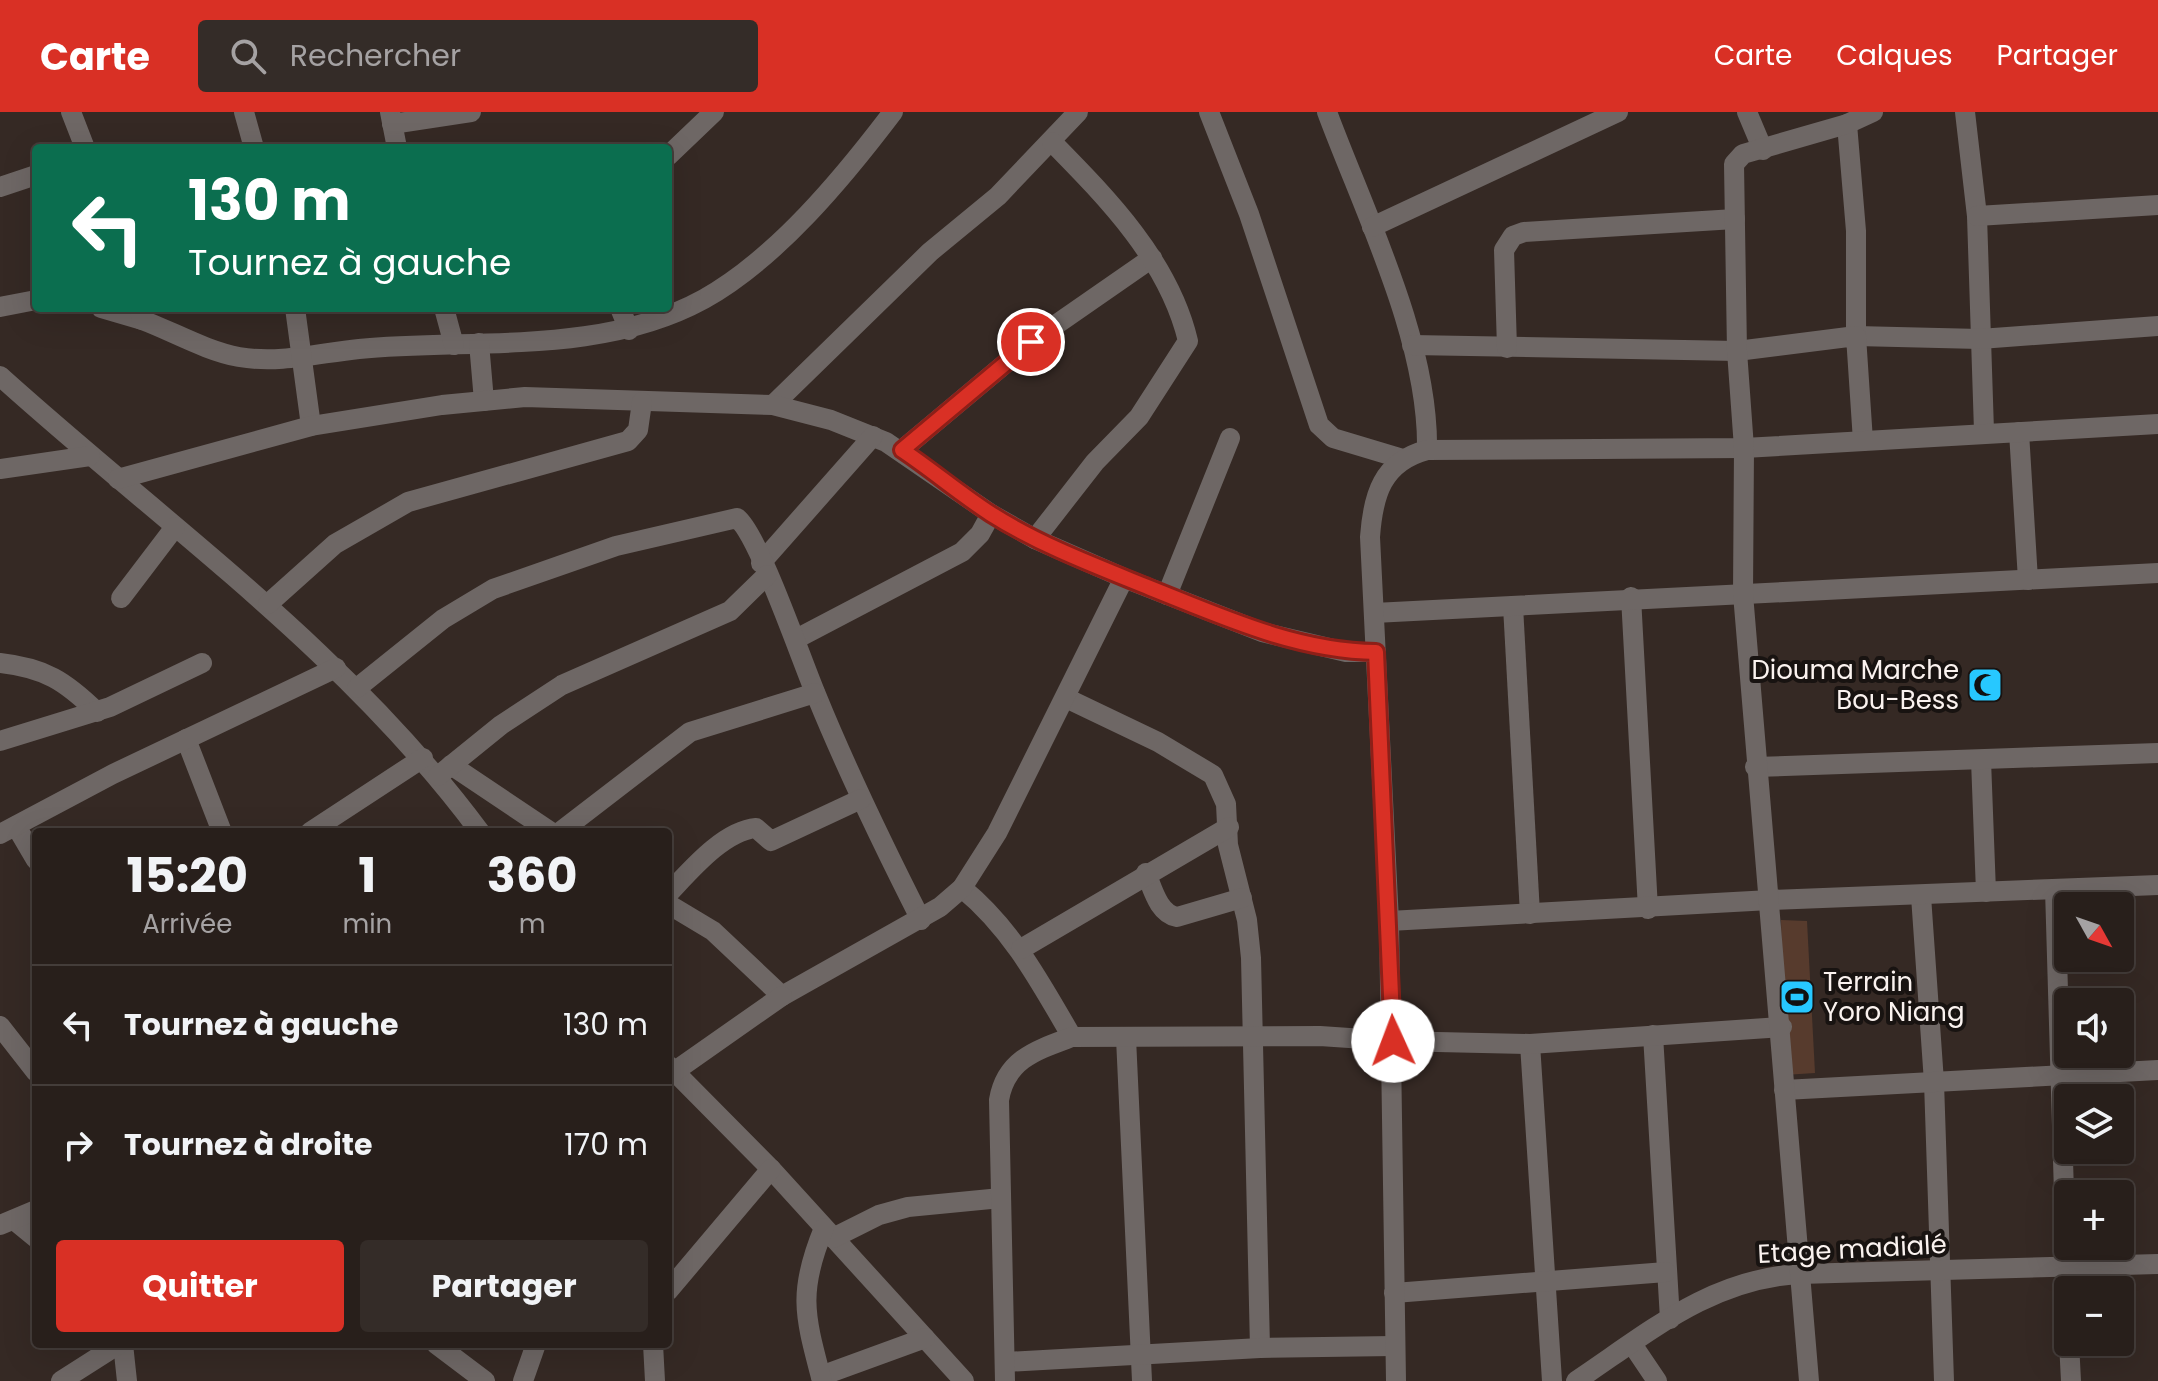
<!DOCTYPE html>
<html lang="fr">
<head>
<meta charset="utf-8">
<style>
	:root { --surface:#281f1b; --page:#342c28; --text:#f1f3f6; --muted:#a5a2a3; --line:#443d3a; --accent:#d93025 }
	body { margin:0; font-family:Poppins,sans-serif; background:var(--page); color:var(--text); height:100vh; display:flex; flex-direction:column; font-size:30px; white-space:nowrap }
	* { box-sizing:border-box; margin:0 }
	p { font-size:26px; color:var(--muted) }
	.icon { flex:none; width:44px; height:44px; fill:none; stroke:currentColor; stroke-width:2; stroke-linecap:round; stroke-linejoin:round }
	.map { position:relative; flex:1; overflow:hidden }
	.panel { position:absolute; left:32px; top:716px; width:640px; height:520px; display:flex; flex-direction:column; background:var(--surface); border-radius:8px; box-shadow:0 8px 32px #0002,0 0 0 2px var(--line) }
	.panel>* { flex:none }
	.hud { position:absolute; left:32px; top:32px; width:640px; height:168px; border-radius:8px; box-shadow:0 8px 32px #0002,0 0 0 2px var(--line); background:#0b6e4f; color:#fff; overflow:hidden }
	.needle { width:52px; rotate:130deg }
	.controls { position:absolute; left:2054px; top:780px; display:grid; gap:16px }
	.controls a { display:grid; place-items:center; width:80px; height:80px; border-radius:8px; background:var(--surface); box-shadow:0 8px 32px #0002,0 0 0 2px var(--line); font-size:40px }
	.pin { position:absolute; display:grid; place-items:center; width:68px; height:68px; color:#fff; margin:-34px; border:4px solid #fff; border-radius:50%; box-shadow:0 2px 8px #0007 }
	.me { position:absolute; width:88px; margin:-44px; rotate:358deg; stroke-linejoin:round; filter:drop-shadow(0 0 6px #0008) }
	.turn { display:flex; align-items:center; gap:28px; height:168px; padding:0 24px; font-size:36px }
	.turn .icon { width:104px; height:104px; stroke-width:2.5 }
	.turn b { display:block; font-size:56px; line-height:68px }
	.eta { display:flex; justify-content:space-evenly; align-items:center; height:136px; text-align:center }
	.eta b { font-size:48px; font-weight:700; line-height:56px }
	.action { display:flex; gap:16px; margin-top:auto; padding:16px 24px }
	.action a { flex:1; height:92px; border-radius:8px; background:var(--accent); color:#fff; font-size:32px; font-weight:700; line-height:92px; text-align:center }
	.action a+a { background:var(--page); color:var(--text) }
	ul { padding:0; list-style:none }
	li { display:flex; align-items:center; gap:24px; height:120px; padding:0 24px; border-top:2px solid var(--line) }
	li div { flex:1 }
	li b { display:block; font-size:30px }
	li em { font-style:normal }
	header { display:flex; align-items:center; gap:48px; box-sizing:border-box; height:112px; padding:0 40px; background:var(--accent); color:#fff }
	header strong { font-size:38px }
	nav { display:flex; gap:44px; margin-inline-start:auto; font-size:28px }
	.search { width:560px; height:72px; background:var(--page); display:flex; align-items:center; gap:20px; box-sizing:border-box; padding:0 28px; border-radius:8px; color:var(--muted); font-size:30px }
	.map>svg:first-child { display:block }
</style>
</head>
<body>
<header>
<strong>Carte</strong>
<div class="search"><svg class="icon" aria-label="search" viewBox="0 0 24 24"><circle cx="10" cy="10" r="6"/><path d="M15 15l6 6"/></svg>Rechercher</div>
<nav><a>Carte</a><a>Calques</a><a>Partager</a></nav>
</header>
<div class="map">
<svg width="2158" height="1269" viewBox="0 0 2158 1269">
	<rect width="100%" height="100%" fill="#352924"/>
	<!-- green -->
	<path fill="#573b2d" d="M1781 808 1807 809 1815 961 1784 963Z"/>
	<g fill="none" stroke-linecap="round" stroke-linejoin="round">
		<!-- street -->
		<g stroke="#6e6765" stroke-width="20">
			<path d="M71 0 85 36"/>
			<path d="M244 0 254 36"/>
			<path d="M390 0 397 36"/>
			<path d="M1209 0 1249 102 1319 313 1333 326 1403 347"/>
			<path d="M1327 0C1365 102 1429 229 1427 338"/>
			<path d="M1747 0 1763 38"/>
			<path d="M1965 0 1977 104 1984 319"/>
			<path d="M392 12 471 0"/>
			<path d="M1847 12 1856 119V224L1980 227 2158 214"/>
			<path d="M668 44 714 0"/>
			<path d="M0 75 36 63"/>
			<path d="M1977 104 2158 93"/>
			<path d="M1372 115 1618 0"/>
			<path d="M0 195 36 188"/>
			<path d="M101 196 142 208"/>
			<path d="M139 196 142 208C174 220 206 239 239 245 280 252 319 241 359 237 474 226 600 244 704 187 777 146 843 66 893 0"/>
			<path d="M295 196 311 314"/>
			<path d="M444 196 454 233"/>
			<path d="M620 196 629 218"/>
			<path d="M479 231 484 289"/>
			<path d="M1412 233 1737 239 1856 224 1863 329"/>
			<path d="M1507 236 1504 138 1513 124 1524 120 1735 107"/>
			<path d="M0 264C165 413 346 539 480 720"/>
			<path d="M773 293 930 140 998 84 1078 0"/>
			<path d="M2019 320 2028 468"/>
			<path d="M902 338 1031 230 1152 146"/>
			<path d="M0 357 90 344"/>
			<path d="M118 367 311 314 442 293 525 285 773 293 831 308 886 330 991 402 1035 427 1124 466 1262 520 1346 540H1376"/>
			<path d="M1035 427 1095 350 1139 305 1188 229C1169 149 1108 87 1052 30"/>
			<path d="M761 451 873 324"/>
			<path d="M1167 483 1230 326"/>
			<path d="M1631 485 1648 797"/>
			<path d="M121 486 175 415"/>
			<path d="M268 492 335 432 408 390 628 329 638 318 642 290"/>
			<path d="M1513 494 1530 802"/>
			<path d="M1374 501 2158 461"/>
			<path d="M796 527 962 440 980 422 991 402"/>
			<path d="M0 551C45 556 65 569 97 600"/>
			<path d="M357 576 443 507 493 477 616 434 737 406C759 423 803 553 817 585 848 661 884 735 921 808"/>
			<path d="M1066 586 1158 630 1213 663 1226 692 1228 733 1247 808 1251 846 1260 1236"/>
			<path d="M186 627 222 720"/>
			<path d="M0 629 110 595 202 551"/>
			<path d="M1981 648 1986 780"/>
			<path d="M451 653 551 720"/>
			<path d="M1755 655 2158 641"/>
			<path d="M438 664 501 613 562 573 730 499 767 463"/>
			<path d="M16 714 36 748"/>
			<path d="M310 720 423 646"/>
			<path d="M560 720 690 620 815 581"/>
			<path d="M0 722 113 662 336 556"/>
			<path d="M1146 761C1153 777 1158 801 1177 805L1242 786"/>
			<path d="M962 776C1012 817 1040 870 1072 925"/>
			<path d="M2055 777 2068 1217"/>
			<path d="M668 782C690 759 723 719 756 716L771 729 861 687"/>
			<path d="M1921 784 1934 970 1944 1269"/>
			<path d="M668 792 713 819 782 884 940 795 962 776 997 721 1124 466"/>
			<path d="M1389 809 1770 788 2158 773"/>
			<path d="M1021 837 1229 715"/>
			<path d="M0 914 36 960"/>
			<path d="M1653 923 1670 1207"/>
			<path d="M1126 926 1142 1269"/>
			<path d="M1530 932 1552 1269"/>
			<path d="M668 953 771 1057 964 1269"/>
			<path d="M668 964 782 884"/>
			<path d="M1784 978 2158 958"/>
			<path d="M14 1108 36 1126"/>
			<path d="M0 1113 36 1098"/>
			<path d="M833 1126 879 1103 908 1095 1001 1086"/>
			<path d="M668 1179 771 1057"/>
			<path d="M1394 1181 1666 1160"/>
			<path d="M2069 1230 2071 1269"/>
			<path d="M123 1232 127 1269"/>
			<path d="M436 1232 485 1269"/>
			<path d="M653 1232 655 1269"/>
			<path d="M1632 1232 1657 1269"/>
			<path d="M1006 1250 1260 1236 1394 1234"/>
			<path d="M821 1264 925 1226"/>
			<path d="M61 1269 119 1232"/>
			<path d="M523 1269 536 1232"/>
			<path d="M822 1269C805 1204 797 1181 824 1116"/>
			<path d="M1005 1269 999 988C1006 947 1037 938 1072 925L1320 924 1393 929 1530 932 1782 915"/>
			<path d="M1396 1269 1389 809 1370 425C1373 383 1382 350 1427 338L1744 336 2158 312"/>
			<path d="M1576 1269C1648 1221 1710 1167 1799 1162L2158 1152"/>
			<path d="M1809 1269 1743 482 1744 336 1737 239 1734 52 1743 42 1847 12 1873 0"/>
		</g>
	</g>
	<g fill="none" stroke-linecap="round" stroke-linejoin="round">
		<defs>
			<path id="route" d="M1031 230 902 338C932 358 960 382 991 402 1040 433 1096 454 1150 476 1223 505 1296 539 1376 540L1393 929"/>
		</defs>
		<!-- route casing -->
		<use href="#route" stroke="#8d1f18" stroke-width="20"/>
		<!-- route -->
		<use href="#route" stroke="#d93025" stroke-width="14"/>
	</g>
	<!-- icons -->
	<defs>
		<symbol id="mosque-square" viewBox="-11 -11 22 22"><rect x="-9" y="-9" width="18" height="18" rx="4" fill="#27c8ff" stroke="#181311"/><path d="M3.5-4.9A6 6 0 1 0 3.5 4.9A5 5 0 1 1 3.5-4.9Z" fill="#111"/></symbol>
		<symbol id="stadium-square" viewBox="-11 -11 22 22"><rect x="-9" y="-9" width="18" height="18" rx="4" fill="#27c8ff" stroke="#181311"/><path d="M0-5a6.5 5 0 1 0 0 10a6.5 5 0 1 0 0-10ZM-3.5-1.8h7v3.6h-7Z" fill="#111"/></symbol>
	</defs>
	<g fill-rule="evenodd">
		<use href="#mosque-square" x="1965" y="553" width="40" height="40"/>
		<use href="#stadium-square" x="1777" y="865" width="40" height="40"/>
	</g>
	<g text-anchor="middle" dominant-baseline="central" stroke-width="8" stroke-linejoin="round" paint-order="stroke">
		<!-- poi labels -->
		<g font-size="26" fill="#faf2ef" stroke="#181311" text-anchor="end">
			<text x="1959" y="558">Diouma Marche<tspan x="1959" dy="30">Bou-Bess</tspan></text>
			<text x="1823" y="870" text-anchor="start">Terrain<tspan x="1823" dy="30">Yoro Niang</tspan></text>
		</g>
		<!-- street labels -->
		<g font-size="26" fill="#faf2ef" stroke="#181311">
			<text transform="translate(1852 1137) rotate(-3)">Etage madialé</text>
		</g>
	</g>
</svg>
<div class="controls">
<a><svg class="needle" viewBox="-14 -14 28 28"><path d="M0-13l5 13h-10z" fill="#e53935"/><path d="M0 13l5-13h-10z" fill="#a5a2a3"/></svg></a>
<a><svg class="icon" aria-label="sound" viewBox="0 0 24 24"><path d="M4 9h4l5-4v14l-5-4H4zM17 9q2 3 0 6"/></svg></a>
<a><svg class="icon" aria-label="layers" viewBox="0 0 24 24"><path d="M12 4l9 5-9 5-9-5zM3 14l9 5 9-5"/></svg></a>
<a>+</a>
<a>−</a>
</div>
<div class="pin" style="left:1031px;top:230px;background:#d93025"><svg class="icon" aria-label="arrive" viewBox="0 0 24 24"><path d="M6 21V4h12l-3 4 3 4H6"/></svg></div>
<svg class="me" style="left:1393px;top:929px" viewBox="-20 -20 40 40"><circle r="19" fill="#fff"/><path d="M0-13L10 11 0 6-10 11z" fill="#d93025"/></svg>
<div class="hud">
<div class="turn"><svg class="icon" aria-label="left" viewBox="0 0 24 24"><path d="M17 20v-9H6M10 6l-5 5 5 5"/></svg><div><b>130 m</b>Tournez à gauche</div></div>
</div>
<section class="panel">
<div class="eta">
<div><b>15:20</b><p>Arrivée</p></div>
<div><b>1</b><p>min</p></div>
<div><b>360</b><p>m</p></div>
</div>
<ul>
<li><svg class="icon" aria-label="left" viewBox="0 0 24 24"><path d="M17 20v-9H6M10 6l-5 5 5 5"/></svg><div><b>Tournez à gauche</b></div><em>130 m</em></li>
<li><svg class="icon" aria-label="right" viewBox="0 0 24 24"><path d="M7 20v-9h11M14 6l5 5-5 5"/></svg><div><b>Tournez à droite</b></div><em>170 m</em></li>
</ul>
<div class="action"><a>Quitter</a><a>Partager</a></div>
</section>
</div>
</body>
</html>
